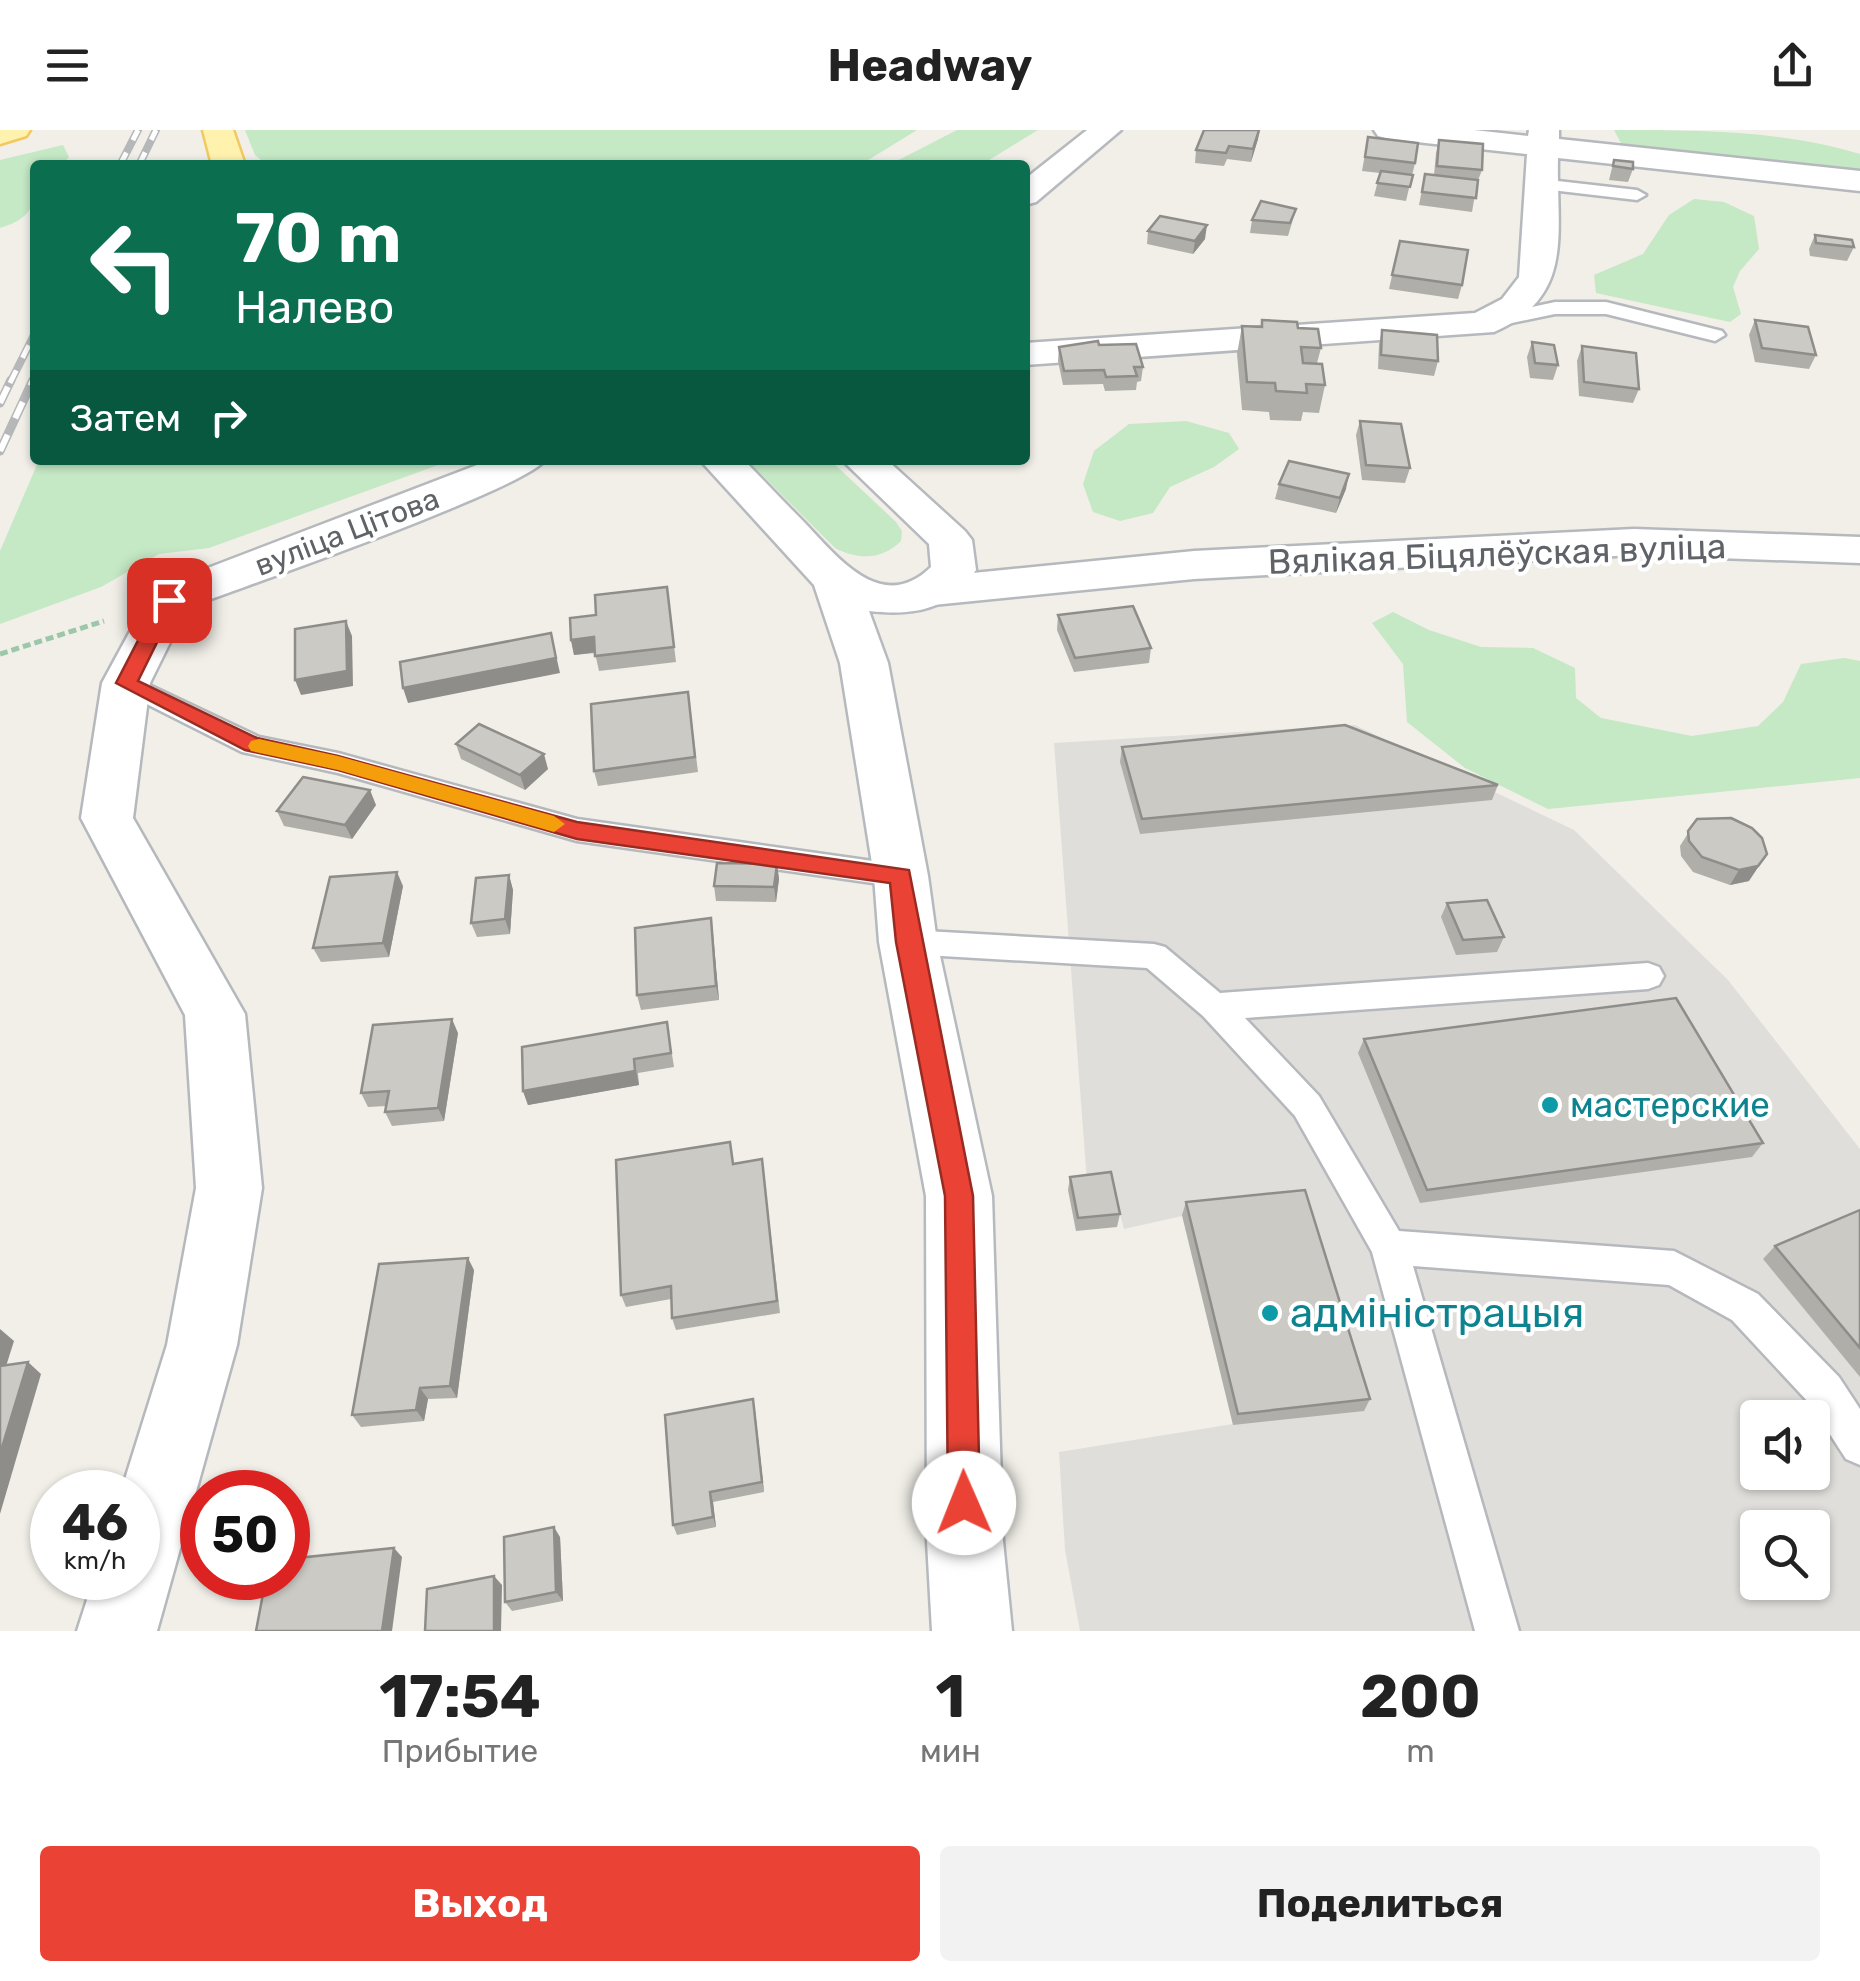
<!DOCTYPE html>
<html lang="ru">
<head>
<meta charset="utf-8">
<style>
	:root { --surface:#fff; --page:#f2f2f2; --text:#222; --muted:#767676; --accent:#ea4335 }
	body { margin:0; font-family:Rubik,sans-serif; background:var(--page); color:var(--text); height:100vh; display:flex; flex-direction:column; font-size:38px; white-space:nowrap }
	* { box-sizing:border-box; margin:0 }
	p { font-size:32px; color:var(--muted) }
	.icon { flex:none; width:55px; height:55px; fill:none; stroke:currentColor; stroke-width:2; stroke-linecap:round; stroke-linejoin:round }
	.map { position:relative; height:1501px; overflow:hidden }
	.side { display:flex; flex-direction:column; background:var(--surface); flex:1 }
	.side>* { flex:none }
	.banner { position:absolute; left:30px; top:30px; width:1000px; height:305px; border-radius:10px; box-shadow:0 2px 8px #0004; background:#0b6e4f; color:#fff; overflow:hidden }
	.buttons { position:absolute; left:1740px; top:1270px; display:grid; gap:20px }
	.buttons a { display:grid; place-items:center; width:90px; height:90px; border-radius:10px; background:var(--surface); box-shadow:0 2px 8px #0004; font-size:50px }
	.speed { position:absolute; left:30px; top:1340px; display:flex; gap:20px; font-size:50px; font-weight:700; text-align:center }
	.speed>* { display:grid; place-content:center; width:130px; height:130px; border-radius:50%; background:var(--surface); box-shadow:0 2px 8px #0004; line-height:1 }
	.speed small { font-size:25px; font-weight:400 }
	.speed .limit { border:15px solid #d22; background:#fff; color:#111 }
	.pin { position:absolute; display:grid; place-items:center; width:85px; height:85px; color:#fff; margin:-42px; border-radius:20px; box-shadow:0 5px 15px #0006 }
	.me { position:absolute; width:110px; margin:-55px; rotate:359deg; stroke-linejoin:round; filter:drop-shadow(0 0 8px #0008) }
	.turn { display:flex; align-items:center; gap:35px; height:210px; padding:0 40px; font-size:45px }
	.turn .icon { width:130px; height:130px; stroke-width:2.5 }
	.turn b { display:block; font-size:70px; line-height:85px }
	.then { display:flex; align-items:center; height:95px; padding:0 40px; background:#0003; gap:20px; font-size:38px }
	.eta { display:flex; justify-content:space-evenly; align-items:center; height:170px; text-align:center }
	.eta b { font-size:60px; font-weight:700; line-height:70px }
	.primary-button { display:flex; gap:20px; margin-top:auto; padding:20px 40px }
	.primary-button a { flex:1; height:115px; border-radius:10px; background:var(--accent); color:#fff; font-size:40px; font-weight:700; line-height:115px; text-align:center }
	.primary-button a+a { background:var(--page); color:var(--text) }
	header { display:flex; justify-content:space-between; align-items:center; height:130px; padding:0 40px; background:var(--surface); font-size:45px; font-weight:700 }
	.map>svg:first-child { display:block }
</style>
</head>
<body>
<header><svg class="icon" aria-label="menu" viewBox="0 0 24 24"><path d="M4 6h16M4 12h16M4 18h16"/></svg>Headway<svg class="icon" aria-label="share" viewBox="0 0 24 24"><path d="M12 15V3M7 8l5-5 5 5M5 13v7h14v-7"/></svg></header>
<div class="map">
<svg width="1860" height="1501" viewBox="0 0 1860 1501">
	<rect width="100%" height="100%" fill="#f1efe8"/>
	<!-- industrial -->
	<path fill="#e0deda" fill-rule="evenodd" d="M1355 595 1574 700 1728 850 1860 1019V1501H1080L1065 1420 1059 1322 1233 1294 1182 1086 1124 1099 1111 1051 1087 1052 1054 613ZM1758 1288H1812V1342H1758ZM1758 1398H1812V1452H1758Z"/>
	<!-- green -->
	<g fill="#c5e8c5">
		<path d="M245 0H917L860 35H267L255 25Z"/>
		<path d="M957 0H1038L981 35H889Z"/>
		<path d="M1614 0C1696 0 1782 0 1860 24V43L1622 15Z"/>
		<path d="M63 15 69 27 62 35H35C35 69 38 87 0 98V30Z"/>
		<path d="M1694 69 1724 72 1754 86 1759 119 1740 141 1733 157 1741 184 1730 192 1596 163 1594 145 1643 124 1669 85Z"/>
		<path d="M1186 291 1229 303 1239 319 1214 337 1170 357 1153 383 1120 391 1093 382 1083 354 1094 321 1129 294Z"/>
		<path d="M39 330H452L209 418 159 424 101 457 0 494V421Z"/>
		<path d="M747 330H830L896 392 902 401 901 411C882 430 858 430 835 418Z"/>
		<path d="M1393 482 1429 500 1481 517 1533 518 1575 538 1576 568 1601 588 1692 606 1758 596 1783 572 1801 534 1844 528 1860 531V648L1548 679 1465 638 1407 592 1403 534 1372 493Z"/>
	</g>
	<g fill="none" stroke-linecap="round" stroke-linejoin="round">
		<defs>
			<g id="service">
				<path d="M1540 49 1637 60 1646 65 1637 70 1534 58V50Z"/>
				<path d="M1555 172H1606L1722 201 1725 205 1715 211 1606 184H1555L1483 199 1473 193 1476 189Z"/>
				<path d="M126 544 259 607 338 623 577 689 901 735 912 738 916 746 912 754 901 757 577 711 338 643 242 622 117 559 113 553 117 547Z"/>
				<path d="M908 800 1154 814 1165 817 1220 863 1648 833 1659 837 1664 846 1659 855 1648 859 1245 888 1319 966 1399 1101 1674 1121 1758 1164 1839 1247 1860 1279V1335L1846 1329 1811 1275 1732 1190 1669 1155 1413 1136 1519 1501H1475L1372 1122 1295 986 1203 886 1147 838 908 824 897 821 892 812 897 803Z"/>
			</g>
			<g id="minor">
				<path d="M1374 0H1474L1528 6 1529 0H1559V9L1860 41V61L1558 28C1556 103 1576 166 1494 202L1025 235V213L1475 183 1502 169 1519 147 1527 24 1389 9 1378 6Z"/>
				<path d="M490 330H545C525 359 240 458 187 478L150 553 133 688 245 884 262 1058 237 1215 157 1501H77L94 1448H138V1362H121L167 1215 196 1058 185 885 81 688 102 553 153 459Z"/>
				<path d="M1634 399 1860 407V433L1634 425 1194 449 933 475 917 471 910 461 917 451 933 447 1194 421Z"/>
			</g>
			<g id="secondary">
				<path d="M1087 0H1121L1036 72 1025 75V49Z"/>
				<path d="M700 330H744C764 351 784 372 804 392 838 428 882 485 931 437L929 414 842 330H887L965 401 972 410 976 440C949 480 915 486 869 481L888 533 928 746 937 812 992 1066 1003 1411 1012 1501H932L927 1411 926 1066 879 812 874 746 840 533 814 455Z"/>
			</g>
			<g id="primary">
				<path d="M0 0H30L26 6 0 14Z"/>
				<path d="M203 0H233L245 35H212Z"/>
			</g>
		</defs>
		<!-- service casing -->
		<use href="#service" stroke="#b5b8bc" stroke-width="5"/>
		<!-- minor casing -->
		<use href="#minor" stroke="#b5b8bc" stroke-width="5"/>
		<!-- secondary casing -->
		<use href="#secondary" stroke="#b6babf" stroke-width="5"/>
		<!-- primary casing -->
		<use href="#primary" stroke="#f2c960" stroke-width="5"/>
		<!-- path -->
		<path stroke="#9cc7a9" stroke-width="5" stroke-dasharray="8 4" stroke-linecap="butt" d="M0 524 104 491"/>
		<!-- service -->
		<use href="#service" fill="#fff" fill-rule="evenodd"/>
		<!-- minor -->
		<use href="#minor" fill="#fff" fill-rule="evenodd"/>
		<!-- secondary -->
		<use href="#secondary" fill="#fff" fill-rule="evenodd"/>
		<!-- primary -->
		<use href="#primary" fill="#fff2af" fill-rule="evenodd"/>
		<defs>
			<g id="rail-far1">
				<path d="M120 35 138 0"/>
				<path d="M139 35 156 0"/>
				<path d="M10 253 35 203"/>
				<path d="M32 253 35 246"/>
			</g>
			<g id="rail">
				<path d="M0 273 11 250"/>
				<path d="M0 321 33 250"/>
			</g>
		</defs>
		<!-- rail-far1 casing -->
		<use href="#rail-far1" stroke="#b6b7b8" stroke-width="8"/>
		<!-- rail casing -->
		<use href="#rail" stroke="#b6b7b8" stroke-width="9"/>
		<!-- rail-far1 -->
		<use href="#rail-far1" stroke="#fff" stroke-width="5" stroke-dasharray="14" stroke-linecap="butt"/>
		<!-- rail -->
		<use href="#rail" stroke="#fff" stroke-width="6" stroke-dasharray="18" stroke-linecap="butt"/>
	</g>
	<!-- wall -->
	<g fill="#afaea9">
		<path d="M1368 7 1415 33 1406 71 1374 66 1380 43 1362 41Z"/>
		<path d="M1258 9 1251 32 1227 29 1224 36 1195 33 1196 20Z"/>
		<path d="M1439 10 1482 40 1477 53 1472 82 1419 75 1425 44 1434 45 1436 23Z"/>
		<path d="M1614 30 1633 39 1628 52 1609 50Z"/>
		<path d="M1296 79 1288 106 1250 103 1252 90Z"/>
		<path d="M1148 101 1205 109 1193 124 1147 114Z"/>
		<path d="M1815 105 1854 117 1847 131 1810 126 1809 119Z"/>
		<path d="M1400 111 1462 155 1458 169 1389 159Z"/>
		<path d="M1262 190 1298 198 1321 218 1317 233 1325 255 1319 283 1303 282 1301 291 1270 290 1269 282 1242 280 1237 224 1242 196 1261 197Z"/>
		<path d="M1755 190 1816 225 1809 239 1755 232 1749 205Z"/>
		<path d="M1382 200 1438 231 1434 246 1378 239 1379 214Z"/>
		<path d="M1532 212 1558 235 1553 250 1530 248 1527 227Z"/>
		<path d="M1099 215 1143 237 1141 251 1137 252 1136 260 1105 261 1103 254 1063 255 1058 231 1059 217Z"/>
		<path d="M1582 216 1639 259 1633 273 1579 266 1577 231Z"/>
		<path d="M1360 291 1410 338 1405 353 1362 350 1356 305Z"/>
		<path d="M1279 354 1346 359 1336 383 1275 369Z"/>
		<path d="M667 457 676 532 599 541 595 523 574 525 571 510 596 485Z"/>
		<path d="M1058 485 1151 518 1149 533 1074 542 1057 500Z"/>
		<path d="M690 577 698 642 598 656 594 641Z"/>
		<path d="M456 614 548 639 525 660 461 629Z"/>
		<path d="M1122 617 1498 655 1492 670 1140 704 1120 632Z"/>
		<path d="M376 675 352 709 284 696 277 681Z"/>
		<path d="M1697 689 1749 751 1730 755 1693 742 1681 726 1680 716Z"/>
		<path d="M777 734 779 749 776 772 716 771 714 756Z"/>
		<path d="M509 745 513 760 510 804 477 807 471 793Z"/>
		<path d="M403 756 389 827 321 832 313 818Z"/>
		<path d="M1447 773 1504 807 1497 822 1456 825 1441 787Z"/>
		<path d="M711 788 719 870 641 880 637 865Z"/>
		<path d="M667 892 674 937 638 943 639 955 528 975 523 961Z"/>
		<path d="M458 903 444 991 392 996 385 982 386 976 368 977 361 963Z"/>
		<path d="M1364 909 1763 1013 1752 1027 1420 1073 1358 923Z"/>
		<path d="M762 1029 780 1183 676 1200 672 1188 671 1169 626 1177 621 1165 734 1033Z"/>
		<path d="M1070 1047 1120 1084 1117 1097 1076 1101 1068 1060Z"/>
		<path d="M1186 1072 1370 1269 1364 1281 1233 1295 1182 1085Z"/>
		<path d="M1860 1080V1247L1763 1129 1775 1116Z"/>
		<path d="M474 1140 457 1268 428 1269 424 1291 361 1297 352 1285Z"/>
		<path d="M753 1269 755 1281 764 1362 713 1372 716 1397 677 1405 673 1395Z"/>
		<path d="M560 1407 563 1471 512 1481 505 1472Z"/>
	</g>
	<!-- shaded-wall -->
	<g fill="#8f8d8a">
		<path d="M1260 0 1258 9 1251 32 1253 19Z"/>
		<path d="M1207 95 1205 109 1193 124 1195 111Z"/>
		<path d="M1349 344 1346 359 1336 383 1340 368Z"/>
		<path d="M346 491 352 506 353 556 301 565 295 550Z"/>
		<path d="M551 503 560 543 408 573 403 558Z"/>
		<path d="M594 507 598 522 574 525 571 510Z"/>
		<path d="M544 624 548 639 525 660 520 645Z"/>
		<path d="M370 660 376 675 352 709 345 695Z"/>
		<path d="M1767 724 1749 751 1730 755 1739 740Z"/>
		<path d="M777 734 779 749 776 772 774 757Z"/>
		<path d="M397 742 403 756 389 827 383 813Z"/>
		<path d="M509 745 513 760 510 804 505 789Z"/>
		<path d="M711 788 713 803 719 870 716 856Z"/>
		<path d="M452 889 458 903 444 991 438 978Z"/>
		<path d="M634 929 639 955 528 975 523 961Z"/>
		<path d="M468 1128 474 1140 457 1268 450 1256Z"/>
		<path d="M0 1199 14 1211 2 1249 0 1247Z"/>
		<path d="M28 1232 41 1244 0 1384V1324Z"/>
		<path d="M420 1258 428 1269 424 1291 416 1280Z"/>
		<path d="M753 1269 755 1281 764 1362 762 1352Z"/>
		<path d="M710 1362 713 1372 716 1397 713 1387Z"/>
		<path d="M554 1397 560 1407 563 1471 556 1462Z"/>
		<path d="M394 1418 402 1427 392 1501H382Z"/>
		<path d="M494 1446 502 1455 501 1501H494Z"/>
	</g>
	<!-- building -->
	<g fill="#cccac5" stroke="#8f8d8a" stroke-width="2.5">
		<path d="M1204 0H1259L1253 19 1229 16 1226 23 1196 20Z"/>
		<path d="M1368 7 1418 13 1415 33 1365 27Z"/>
		<path d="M1439 10 1483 14 1482 40 1437 36Z"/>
		<path d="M1614 30 1633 32V39L1613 36Z"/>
		<path d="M1381 41 1413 45 1410 57 1377 53Z"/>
		<path d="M1425 44 1478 50 1476 68 1422 62Z"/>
		<path d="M1261 71 1296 79 1290 93 1252 90Z"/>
		<path d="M1160 86 1207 95 1195 111 1148 101Z"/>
		<path d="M1815 105 1852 110 1854 117 1816 113Z"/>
		<path d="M1400 111 1468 120 1462 155 1392 145Z"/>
		<path d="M1262 190 1297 192 1298 198 1318 199 1321 218 1301 217 1303 233 1322 234 1325 255 1306 254 1307 263 1276 261 1275 253 1247 252 1242 196 1262 197Z"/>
		<path d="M1755 190 1808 197 1816 225 1762 218Z"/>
		<path d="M1382 200 1437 205 1438 231 1381 225Z"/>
		<path d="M1098 211 1099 215 1136 214 1143 237H1134L1137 246 1106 247 1104 240 1064 241 1059 217Z"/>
		<path d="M1532 212 1554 215 1558 235 1535 233Z"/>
		<path d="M1582 216 1636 223 1639 259 1584 252Z"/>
		<path d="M1360 291 1401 294 1410 338 1366 335Z"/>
		<path d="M1289 331 1349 344 1340 368 1279 354Z"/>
		<path d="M667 457 674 517 595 526 594 507 571 510 570 488 596 485 595 465Z"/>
		<path d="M1133 476 1151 518 1075 528 1058 485Z"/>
		<path d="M346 491 347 541 295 550V499Z"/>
		<path d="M551 503 556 528 403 558 400 532Z"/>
		<path d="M688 562 695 627 594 641 591 574Z"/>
		<path d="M479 594 544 624 520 645 456 614Z"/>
		<path d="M1345 595 1498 655 1142 689 1122 617Z"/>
		<path d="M303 647 370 660 345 695 277 681Z"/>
		<path d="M1731 688 1752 698 1762 708 1767 724 1758 736 1739 740 1702 727 1689 711 1688 701 1697 689Z"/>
		<path d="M717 733 777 734 774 757 714 756Z"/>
		<path d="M397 742 383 813 313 818 330 747Z"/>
		<path d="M509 745 505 789 471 793 476 748Z"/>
		<path d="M1487 770 1504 807 1463 810 1447 773Z"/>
		<path d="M711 788 716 856 637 865 635 798Z"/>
		<path d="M1676 868 1763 1013 1427 1060 1364 909Z"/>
		<path d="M452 889 438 978 385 982 389 961 361 963 373 895Z"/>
		<path d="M667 892 671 923 634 929 635 941 523 961 522 917Z"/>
		<path d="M730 1012 733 1034 762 1029 777 1171 672 1188 671 1156 621 1165 616 1030Z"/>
		<path d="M1111 1042 1120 1084 1078 1088 1070 1047Z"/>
		<path d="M1305 1060 1370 1269 1238 1284 1186 1072Z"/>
		<path d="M1860 1080V1218L1775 1116Z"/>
		<path d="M468 1128 450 1256 420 1258 416 1280 352 1285 379 1134Z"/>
		<path d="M28 1232 0 1324V1236Z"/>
		<path d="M753 1269 762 1352 710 1362 713 1387 673 1395 665 1285Z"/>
		<path d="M554 1397 556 1462 505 1472 504 1407Z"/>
		<path d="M394 1418 382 1501H256L266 1448H288V1429Z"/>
		<path d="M494 1446V1501H425L427 1459Z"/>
	</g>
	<!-- route -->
	<path fill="#ea4335" stroke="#982c22" stroke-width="2.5" d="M169 464 178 470 138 551 257 608 338 626 577 692 909 740 973 1066 980 1373 975 1384 964 1389 953 1384 948 1373 945 1066 896 812 890 753 577 709 338 640 245 620 116 553 159 470Z"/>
	<!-- slow -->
	<path fill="#f59e0b" d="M259 609 338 626 554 686 565 694 554 702 338 640 251 621 248 616 251 611Z"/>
	<!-- markers -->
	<g fill="#0f9aa8" stroke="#fff" stroke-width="4">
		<circle cx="1550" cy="975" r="10"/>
		<circle cx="1270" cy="1183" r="10"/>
	</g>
	<g text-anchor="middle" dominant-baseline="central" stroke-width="8" stroke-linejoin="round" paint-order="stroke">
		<!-- far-street labels -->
		<g font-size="30" fill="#5f6368" stroke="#fff">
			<text transform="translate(347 402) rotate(-21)">вуліца Цітова</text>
		</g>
		<!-- street labels -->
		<g font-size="35" fill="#5f6368" stroke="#fff">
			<text transform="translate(1497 424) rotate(-2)">Вялікая Біцялёўская вуліца</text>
		</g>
		<!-- culture labels -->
		<g font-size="35" fill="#0d838f" stroke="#fff" text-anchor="start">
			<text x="1570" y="975">мастерские</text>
		</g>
		<!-- near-culture labels -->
		<g font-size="42" fill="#0d838f" stroke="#fff" text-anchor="start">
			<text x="1290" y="1183">адміністрацыя</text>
		</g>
	</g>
</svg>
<div class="buttons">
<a><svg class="icon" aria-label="sound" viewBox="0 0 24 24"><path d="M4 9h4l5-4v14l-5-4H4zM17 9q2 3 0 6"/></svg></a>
<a><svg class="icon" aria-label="search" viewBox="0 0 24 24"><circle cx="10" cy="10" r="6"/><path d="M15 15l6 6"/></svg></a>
</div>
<div class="speed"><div>46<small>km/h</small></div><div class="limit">50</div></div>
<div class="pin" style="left:169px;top:470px;background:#d93025"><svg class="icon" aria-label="arrive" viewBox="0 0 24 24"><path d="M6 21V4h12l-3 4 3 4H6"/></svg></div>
<svg class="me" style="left:964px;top:1373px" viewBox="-20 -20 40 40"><circle r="19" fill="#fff"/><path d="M0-13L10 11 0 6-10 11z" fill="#ea4335"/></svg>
<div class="banner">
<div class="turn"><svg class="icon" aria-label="left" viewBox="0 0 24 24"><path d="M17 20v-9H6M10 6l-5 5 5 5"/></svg><div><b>70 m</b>Налево</div></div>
<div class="then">Затем<svg class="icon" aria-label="right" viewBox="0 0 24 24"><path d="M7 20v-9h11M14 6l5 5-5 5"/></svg></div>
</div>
</div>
<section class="side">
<div class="eta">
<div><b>17:54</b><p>Прибытие</p></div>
<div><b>1</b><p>мин</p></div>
<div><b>200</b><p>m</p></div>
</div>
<div class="primary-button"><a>Выход</a><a>Поделиться</a></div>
</section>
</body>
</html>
